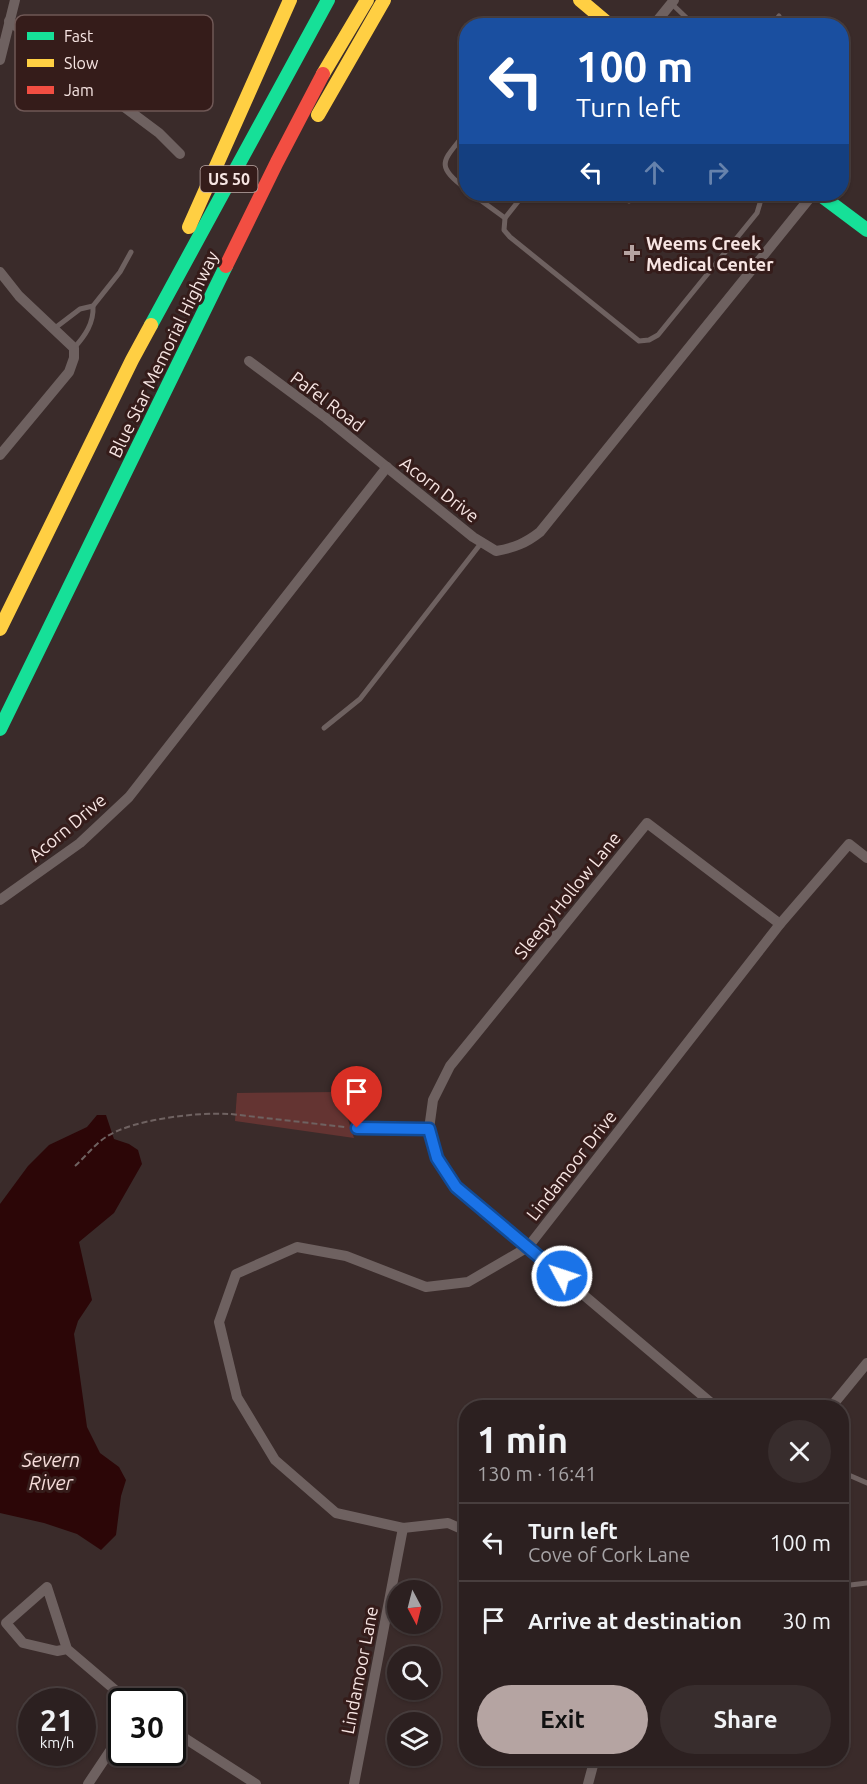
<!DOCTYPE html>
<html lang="en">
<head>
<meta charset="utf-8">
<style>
	:root { --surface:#2c2020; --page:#382d2d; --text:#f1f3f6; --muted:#a6a3a5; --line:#483e3e; --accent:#b5a4a2 }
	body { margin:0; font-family:Ubuntu,sans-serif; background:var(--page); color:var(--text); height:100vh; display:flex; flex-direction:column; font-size:22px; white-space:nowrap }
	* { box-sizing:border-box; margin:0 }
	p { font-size:20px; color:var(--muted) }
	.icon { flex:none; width:33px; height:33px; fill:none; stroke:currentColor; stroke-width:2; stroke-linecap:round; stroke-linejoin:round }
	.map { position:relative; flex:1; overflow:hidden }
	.details { position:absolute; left:459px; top:1400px; width:390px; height:366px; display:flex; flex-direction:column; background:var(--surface); border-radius:24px; box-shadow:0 2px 4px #0004,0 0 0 2px var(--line) }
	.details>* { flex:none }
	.banner { position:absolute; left:459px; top:18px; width:390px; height:183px; border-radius:24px; box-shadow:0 2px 4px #0004,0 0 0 2px var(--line); background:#1a4fa0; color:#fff; overflow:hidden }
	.needle { width:39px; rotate:173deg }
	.fabs { position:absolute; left:387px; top:1580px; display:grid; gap:12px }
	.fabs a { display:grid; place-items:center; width:54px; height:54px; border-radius:50%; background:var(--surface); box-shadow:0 2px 4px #0004,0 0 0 2px var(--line); font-size:30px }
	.speed { position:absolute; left:18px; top:1688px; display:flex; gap:12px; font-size:30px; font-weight:700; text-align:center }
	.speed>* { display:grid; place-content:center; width:78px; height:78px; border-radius:50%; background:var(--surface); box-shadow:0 2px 4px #0004,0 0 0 2px var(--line); line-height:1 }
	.speed small { font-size:15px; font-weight:400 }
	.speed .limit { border:3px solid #111; border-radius:9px; background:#fff; color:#111 }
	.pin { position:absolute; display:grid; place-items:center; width:51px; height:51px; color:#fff; margin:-62px -26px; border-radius:50% 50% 50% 0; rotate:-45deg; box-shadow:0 0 6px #0007 }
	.pin .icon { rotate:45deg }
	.me { position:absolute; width:66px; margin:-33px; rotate:310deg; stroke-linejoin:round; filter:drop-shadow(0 0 4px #0008) }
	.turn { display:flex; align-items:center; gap:21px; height:126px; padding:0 18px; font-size:27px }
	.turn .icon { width:78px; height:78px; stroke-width:2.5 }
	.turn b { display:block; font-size:42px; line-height:51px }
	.lanes { display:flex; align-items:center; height:57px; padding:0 18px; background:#0003; justify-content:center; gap:30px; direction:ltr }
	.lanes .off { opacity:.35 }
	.round { display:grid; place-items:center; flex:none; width:63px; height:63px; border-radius:32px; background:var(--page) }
	.overview { display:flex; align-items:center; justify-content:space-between; height:102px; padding:0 18px }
	h1 { font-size:36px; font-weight:700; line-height:45px }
	.action { display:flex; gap:12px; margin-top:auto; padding:12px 18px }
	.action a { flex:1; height:69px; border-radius:36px; background:var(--accent); color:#111; font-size:24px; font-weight:700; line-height:69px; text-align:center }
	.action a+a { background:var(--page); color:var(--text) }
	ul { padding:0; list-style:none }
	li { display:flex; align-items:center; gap:18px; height:78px; padding:0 18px; border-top:2px solid var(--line) }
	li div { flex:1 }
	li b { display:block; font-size:22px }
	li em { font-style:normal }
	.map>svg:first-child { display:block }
</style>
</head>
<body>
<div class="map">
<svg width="867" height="1784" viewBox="0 0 867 1784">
	<rect width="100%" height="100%" fill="#3a2b2a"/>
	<!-- green -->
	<path fill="#643432" d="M339 1092 354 1138 235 1121 237 1093Z"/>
	<!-- water -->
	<path fill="#2c0607" d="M97 1115H106L114 1139 129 1144 138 1150 142 1164 114 1213 79 1242 92 1300 78 1321 74 1334 87 1427 100 1453 119 1467 126 1480 121 1496 116 1535 101 1550 77 1534 44 1523 0 1513V1204L28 1166 49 1145 87 1127Z"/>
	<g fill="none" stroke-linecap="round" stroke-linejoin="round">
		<!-- path -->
		<path stroke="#6f6261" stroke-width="2" stroke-dasharray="6 3" stroke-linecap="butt" d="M75 1166C85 1157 95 1144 106 1137 133 1119 198 1112 230 1114L345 1127"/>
		<!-- lane -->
		<g stroke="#6e6160" stroke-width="5">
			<path d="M671 3 695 26"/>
			<path d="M771 26 779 16"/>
			<path d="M466 132C444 161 433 164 466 189"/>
			<path d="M472 194 505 218"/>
			<path d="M524 194 505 218 504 230 510 237 639 341 649 340 658 335 757 213 760 203 755 194"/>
			<path d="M616 194 629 201 643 194"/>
			<path d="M55 328 80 309 93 306 120 272 131 252"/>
			<path d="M74 348C85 336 94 323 93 306"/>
			<path d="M324 728 360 699 482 542"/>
			<path d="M842 1474 851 1476 867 1483"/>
			<path d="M842 1586 867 1583"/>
		</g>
		<!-- street -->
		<g stroke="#6e6160" stroke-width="10">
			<path d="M9 21 159 133 180 154"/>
			<path d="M653 26 674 0"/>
			<path d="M0 60 15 0"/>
			<path d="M0 272 19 296 74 348V358L69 372 0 455"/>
			<path d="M249 361 326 418 473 537 496 551C514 548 526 543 540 532L813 194"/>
			<path d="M0 900 80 843 129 797 387 467"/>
			<path d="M357 1128 429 1129 437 1158 456 1187 716 1407"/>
			<path d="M429 1129 433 1100 450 1066 647 823 780 924"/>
			<path d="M831 1407 867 1363"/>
			<path d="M466 1531 448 1523 403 1528 336 1513 275 1460 237 1397 219 1322 236 1274 297 1247 346 1256 426 1287 468 1282 528 1247 780 924 849 844 867 858"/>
			<path d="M67 1649 57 1651 23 1643 6 1623 47 1587 67 1649 128 1701"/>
			<path d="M172 1730 256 1784"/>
			<path d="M88 1784 122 1733"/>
			<path d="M354 1784 403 1528"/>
			<path d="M588 1784 595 1758"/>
		</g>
		<!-- fast -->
		<g stroke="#16e098" stroke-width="14">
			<path d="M819 194 867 230"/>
			<path d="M151 325 328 0"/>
			<path d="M0 729 226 266"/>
		</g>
		<!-- slow -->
		<g stroke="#ffcf43" stroke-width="14">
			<path d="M580 0 611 26"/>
			<path d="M323 74 367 0"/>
			<path d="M318 115 384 0"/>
			<path d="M189 227 290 0"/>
			<path d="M0 629 132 360 151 325"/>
		</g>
		<!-- jam -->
		<path stroke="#f24e42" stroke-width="14" d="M226 266 277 162 323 74"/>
	</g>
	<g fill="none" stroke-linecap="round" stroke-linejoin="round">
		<defs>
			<path id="route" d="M357 1128 429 1129 437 1158 456 1187 562 1276"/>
		</defs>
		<!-- route casing -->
		<use href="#route" stroke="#114b97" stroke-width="15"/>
		<!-- route -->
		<use href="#route" stroke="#1a73e8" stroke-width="10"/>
	</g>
	<!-- markers -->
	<path fill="#b5a4a2" stroke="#351c1a" stroke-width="2" d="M629 244h6v6h6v6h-6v6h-6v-6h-6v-6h6z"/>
	<g text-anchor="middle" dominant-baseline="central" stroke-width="6" stroke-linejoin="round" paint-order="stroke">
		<!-- shield labels -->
		<rect fill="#351c1a" stroke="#bda9a7" stroke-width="1.5" x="200.5" y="166" width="57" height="26" rx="4.5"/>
		<g font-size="16" font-weight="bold" fill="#f7e5e3">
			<text x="229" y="179">US 50</text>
		</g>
		<!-- poi labels -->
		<g font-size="18" font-weight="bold" fill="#f7e5e3" stroke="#351c1a" text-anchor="start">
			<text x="646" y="243">Weems Creek<tspan x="646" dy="21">Medical Center</tspan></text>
		</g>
		<!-- street labels -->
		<g font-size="18" fill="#f7e5e3" stroke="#351c1a">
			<text transform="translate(163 354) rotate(-64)">Blue Star Memorial Highway</text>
			<text transform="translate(328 401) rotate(37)">Pafel Road</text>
			<text transform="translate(440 489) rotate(38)">Acorn Drive</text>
			<text transform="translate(67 827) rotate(-40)">Acorn Drive</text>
			<text transform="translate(567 895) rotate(-51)">Sleepy Hollow Lane</text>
			<text transform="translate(571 1165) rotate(-52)">Lindamoor Drive</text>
			<text transform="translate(359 1670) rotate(-79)">Lindamoor Lane</text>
		</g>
		<!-- water labels -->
		<g font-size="20" font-style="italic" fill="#f7dddb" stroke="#351c1a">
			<text x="51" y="1459">Severn<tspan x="51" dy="23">River</tspan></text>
		</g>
	</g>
	<!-- legend -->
	<rect x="15" y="15" width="198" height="96" rx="9" fill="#351c1a" stroke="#6f5856" stroke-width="1.5"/>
	<rect x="27" y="32" width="27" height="8" fill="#16e098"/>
	<rect x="27" y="59" width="27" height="8" fill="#ffcf43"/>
	<rect x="27" y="86" width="27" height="8" fill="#f24e42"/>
	<g font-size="16" fill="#f7e5e3">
		<text x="64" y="42">Fast</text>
		<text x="64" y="69">Slow</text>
		<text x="64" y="96">Jam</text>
	</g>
</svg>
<div class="fabs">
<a><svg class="needle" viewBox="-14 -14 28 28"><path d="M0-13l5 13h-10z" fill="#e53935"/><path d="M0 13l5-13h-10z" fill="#a6a3a5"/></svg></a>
<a><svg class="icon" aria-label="search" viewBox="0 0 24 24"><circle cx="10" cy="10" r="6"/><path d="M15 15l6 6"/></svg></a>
<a><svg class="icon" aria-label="layers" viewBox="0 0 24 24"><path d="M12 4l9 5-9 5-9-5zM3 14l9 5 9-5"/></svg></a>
</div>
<div class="speed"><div>21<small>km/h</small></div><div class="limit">30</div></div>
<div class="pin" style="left:357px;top:1128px;background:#d93025"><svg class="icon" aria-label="arrive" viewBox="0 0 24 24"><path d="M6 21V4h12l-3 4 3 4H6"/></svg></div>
<svg class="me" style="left:562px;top:1276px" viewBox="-20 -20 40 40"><circle r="17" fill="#1a73e8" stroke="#fff" stroke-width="3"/><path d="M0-11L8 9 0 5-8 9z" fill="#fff"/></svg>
<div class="banner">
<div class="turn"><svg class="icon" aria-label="left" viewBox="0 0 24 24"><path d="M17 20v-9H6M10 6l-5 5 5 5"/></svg><div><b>100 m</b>Turn left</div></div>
<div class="lanes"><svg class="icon" aria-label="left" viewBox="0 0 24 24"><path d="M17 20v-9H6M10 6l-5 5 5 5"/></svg><svg class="icon off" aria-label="ahead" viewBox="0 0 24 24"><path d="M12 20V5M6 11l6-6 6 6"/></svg><svg class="icon off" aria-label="right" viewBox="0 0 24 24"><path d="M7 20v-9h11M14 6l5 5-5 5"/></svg></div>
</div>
<section class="details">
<div class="overview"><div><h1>1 min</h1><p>130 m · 16:41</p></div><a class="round"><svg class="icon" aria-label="close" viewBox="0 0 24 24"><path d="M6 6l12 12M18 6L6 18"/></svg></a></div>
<ul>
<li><svg class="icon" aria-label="left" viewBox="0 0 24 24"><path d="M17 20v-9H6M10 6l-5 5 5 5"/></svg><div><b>Turn left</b><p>Cove of Cork Lane</p></div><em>100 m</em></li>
<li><svg class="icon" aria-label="arrive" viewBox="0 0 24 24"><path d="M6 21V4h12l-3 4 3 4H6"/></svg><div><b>Arrive at destination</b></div><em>30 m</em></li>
</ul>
<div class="action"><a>Exit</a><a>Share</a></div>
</section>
</div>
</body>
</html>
